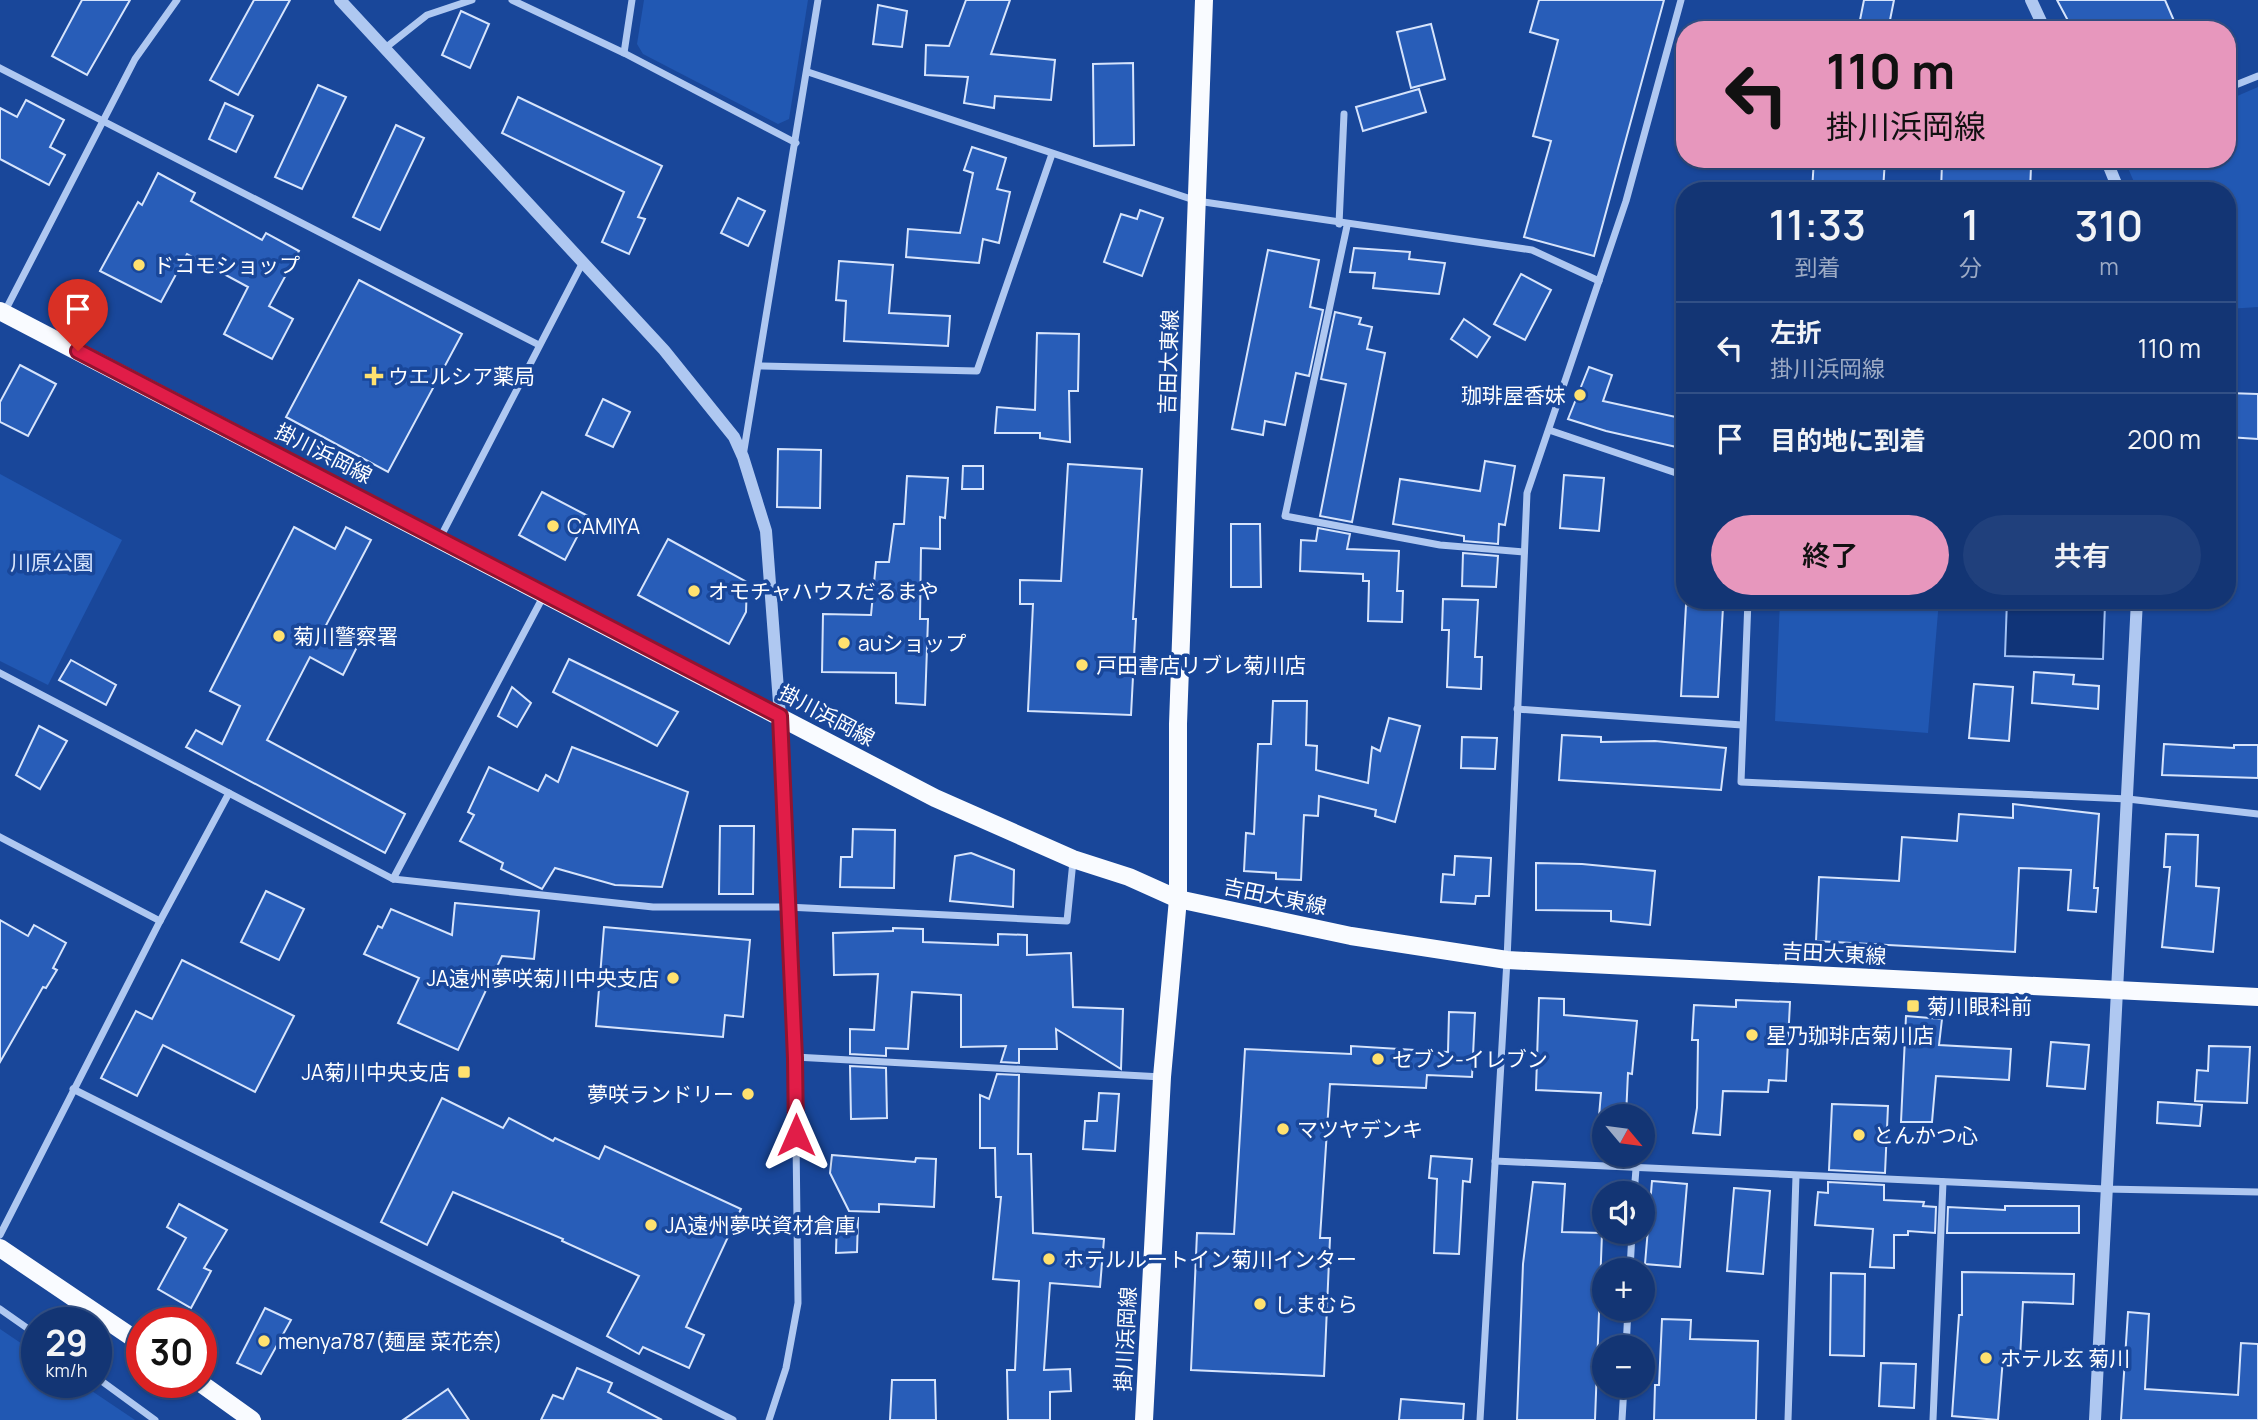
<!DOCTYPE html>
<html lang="ja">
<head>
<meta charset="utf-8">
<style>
	:root { --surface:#133574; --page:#20407c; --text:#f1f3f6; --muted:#9dabc5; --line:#325086; --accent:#e797bd }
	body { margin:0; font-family:Manrope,"Noto Sans JP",sans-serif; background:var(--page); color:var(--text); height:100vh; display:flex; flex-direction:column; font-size:26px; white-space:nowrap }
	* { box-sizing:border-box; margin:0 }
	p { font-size:23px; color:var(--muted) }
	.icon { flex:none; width:38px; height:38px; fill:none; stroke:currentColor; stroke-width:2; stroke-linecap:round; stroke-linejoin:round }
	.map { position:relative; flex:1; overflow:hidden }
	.sheet { position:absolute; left:1676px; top:182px; width:560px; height:427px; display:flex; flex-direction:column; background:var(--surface); border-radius:28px; box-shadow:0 2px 5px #0004,0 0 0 2px var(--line) }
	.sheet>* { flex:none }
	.guide { position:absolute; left:1676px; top:21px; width:560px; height:147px; border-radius:28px; box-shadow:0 2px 5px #0004,0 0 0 2px var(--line); background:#e797bd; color:#111; overflow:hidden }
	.needle { width:46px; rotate:119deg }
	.fabs { position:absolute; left:1592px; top:1104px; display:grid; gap:14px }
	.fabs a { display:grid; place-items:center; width:63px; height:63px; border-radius:50%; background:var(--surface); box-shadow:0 2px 5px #0004,0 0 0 2px var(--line); font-size:35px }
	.speed { position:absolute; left:21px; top:1307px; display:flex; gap:14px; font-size:35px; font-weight:700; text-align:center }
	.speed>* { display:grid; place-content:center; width:91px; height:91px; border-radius:50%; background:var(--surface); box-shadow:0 2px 5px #0004,0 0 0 2px var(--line); line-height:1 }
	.speed small { font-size:18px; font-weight:400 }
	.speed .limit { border:10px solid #d22; background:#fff; color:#111 }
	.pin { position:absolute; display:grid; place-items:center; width:60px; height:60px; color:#fff; margin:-72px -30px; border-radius:50% 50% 50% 0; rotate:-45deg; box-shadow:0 0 7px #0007 }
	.pin .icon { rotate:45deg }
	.me { position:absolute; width:77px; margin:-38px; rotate:0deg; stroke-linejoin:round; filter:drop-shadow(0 0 5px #0008) }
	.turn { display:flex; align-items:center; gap:24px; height:147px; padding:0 35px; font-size:32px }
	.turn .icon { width:91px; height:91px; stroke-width:2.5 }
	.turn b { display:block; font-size:49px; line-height:60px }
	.eta { display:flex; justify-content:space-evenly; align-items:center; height:119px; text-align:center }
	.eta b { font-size:42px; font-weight:600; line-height:49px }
	.action { display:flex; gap:14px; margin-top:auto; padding:14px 35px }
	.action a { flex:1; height:80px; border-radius:42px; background:var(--accent); color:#111; font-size:28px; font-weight:600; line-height:80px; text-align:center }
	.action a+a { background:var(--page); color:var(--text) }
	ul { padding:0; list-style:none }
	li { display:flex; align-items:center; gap:21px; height:91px; padding:0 35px; border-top:2px solid var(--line) }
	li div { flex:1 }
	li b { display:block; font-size:26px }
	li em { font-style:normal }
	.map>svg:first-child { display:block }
</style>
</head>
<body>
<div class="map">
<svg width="2258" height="1420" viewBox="0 0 2258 1420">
	<rect width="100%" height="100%" fill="#19479a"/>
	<!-- green -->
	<g fill="#2158b3">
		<path d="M644 0H808L789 119 778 124 643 54 637 44Z"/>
		<path d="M2258 87V307L2228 309V191H2138L2124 159H2228V100Z"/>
		<path d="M0 474 122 540 48 685 0 661Z"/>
		<path d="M1780 600H1939L1928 733 1775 721Z"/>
		<path d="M0 1329 37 1354V1382L80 1383 135 1420H0Z"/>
	</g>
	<!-- water -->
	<path fill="#103478" stroke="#a1c1f4" stroke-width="2" d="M2007 600 2105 604 2103 659 2005 656Z"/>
	<!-- building -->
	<g fill="#285db8" stroke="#d6e4fc" stroke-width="2">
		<path d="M82 0H130L87 75 52 56Z"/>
		<path d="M254 0H290L238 95 210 80Z"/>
		<path d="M966 0H1010L991 54 1055 60 1051 100 995 96 994 108 964 103 968 77 925 75 926 45 949 46Z"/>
		<path d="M1539 0H1664L1594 256 1524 237 1551 141 1533 136 1558 40 1530 32Z"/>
		<path d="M1864 0H1894L1888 30H1858Z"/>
		<path d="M2057 0H2165L2178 30H2073Z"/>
		<path d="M878 5 907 11 902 47 873 44Z"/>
		<path d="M461 11 489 24 470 68 442 55Z"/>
		<path d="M1431 24 1445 79 1411 88 1397 32Z"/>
		<path d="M1133 63 1134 145 1094 146 1093 64Z"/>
		<path d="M318 85 346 97 302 189 275 177Z"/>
		<path d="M1419 89 1426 112 1363 131 1356 107Z"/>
		<path d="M518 97 662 166 638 217 645 219 629 254 602 242 624 192 502 133Z"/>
		<path d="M26 100 64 120 50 147 65 155 49 185 0 159V108L17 117Z"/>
		<path d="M225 103 253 116 236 152 209 139Z"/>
		<path d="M396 125 424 138 380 230 353 217Z"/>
		<path d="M972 147 1006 158 997 189 1010 192 999 243 983 239 979 263 906 257 908 229 960 233 973 173 964 170Z"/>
		<path d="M1814 159H1885L1883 191H1812Z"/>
		<path d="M1942 163 2031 167 2030 191H1941Z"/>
		<path d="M158 173 195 193 191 201 262 240 266 233 299 251 269 306 293 319 272 359 224 334 248 287 187 254 161 302 100 271 138 202 142 205Z"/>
		<path d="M738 198 765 211 748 246 721 233Z"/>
		<path d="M1140 210 1163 218 1142 276 1104 262 1121 214 1137 219Z"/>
		<path d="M1354 248 1410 252 1409 259 1445 263 1439 294 1373 288 1375 273 1350 272Z"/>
		<path d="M1268 250 1319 260 1310 307 1323 310 1309 376 1296 373 1285 425 1265 421 1263 435 1232 429Z"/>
		<path d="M839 261 893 265 889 313 950 316 948 346 844 341 846 301 836 300Z"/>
		<path d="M1521 274 1551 290 1525 340 1494 324Z"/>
		<path d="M359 280 462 334 388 472 286 417Z"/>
		<path d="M1335 312 1361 318 1359 324 1372 327 1367 349 1385 353 1352 522 1320 516 1346 384 1321 379Z"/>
		<path d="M1464 319 1490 337 1477 357 1451 339Z"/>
		<path d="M1037 333 1079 334 1078 391H1069L1070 442 1040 438V433H995L997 407 1035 410Z"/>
		<path d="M20 365 56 384 28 436 0 422V402Z"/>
		<path d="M1589 367 1612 375 1603 401 1685 419V449L1606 431 1568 419Z"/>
		<path d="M2228 393 2258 394V439L2228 437Z"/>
		<path d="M603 399 630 412 613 447 586 435Z"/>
		<path d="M778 449 821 450 820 508 777 507Z"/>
		<path d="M1485 461 1515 466 1505 525 1499 524 1498 544 1464 541V536L1393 524 1400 479 1480 491Z"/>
		<path d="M1068 464 1142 469 1133 619H1136L1131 715 1028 711 1033 604H1020V580L1061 581Z"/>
		<path d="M963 466H983V489H962Z"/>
		<path d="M1564 475 1604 478 1599 531 1560 528Z"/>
		<path d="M907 476 948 478 945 518 940 517V549L921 548 920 619H928L925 705 896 703V673L822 672 823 614 871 615 876 562H889L894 524H904Z"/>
		<path d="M542 492 588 516 565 560 519 535Z"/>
		<path d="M1231 524H1260L1261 587H1231Z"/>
		<path d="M294 527 335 549 346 527 371 540 324 629 357 647 343 675 310 657 267 740 405 814 385 853 186 747 196 730 222 744 240 706 210 691Z"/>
		<path d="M1318 528 1350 534 1347 549 1399 551 1397 591H1403L1402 622 1368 621 1369 581H1363V574L1300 571 1301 540 1316 541Z"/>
		<path d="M668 539 747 582 746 612 729 644 638 595Z"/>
		<path d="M1463 553 1498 556 1496 587 1462 586Z"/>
		<path d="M1443 599 1478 600 1475 657H1482L1481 689 1447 687 1449 630H1442Z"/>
		<path d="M1686 605 1723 607 1718 697 1681 696Z"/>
		<path d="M569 659 678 712 657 746 553 692Z"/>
		<path d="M71 660 116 685 106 705 59 680Z"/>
		<path d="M2034 672 2074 675 2073 684 2099 686 2098 709 2032 703Z"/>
		<path d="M1974 684 2013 687 2009 741 1969 738Z"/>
		<path d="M512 687 531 703 517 727 498 716Z"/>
		<path d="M1273 701H1307L1306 745 1317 746 1316 770 1368 783 1372 747 1380 751 1389 718 1420 726 1395 822 1375 816 1376 810 1319 796 1318 816 1304 815 1301 880 1276 879V873L1244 871 1246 833 1254 834 1258 744H1271Z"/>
		<path d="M39 726 67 741 40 789 16 775Z"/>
		<path d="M1562 735 1601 737V742L1655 741 1726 748 1721 790 1559 780Z"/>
		<path d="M1462 737 1497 738 1495 769 1461 768Z"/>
		<path d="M2164 744 2234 748V745H2258V778L2162 775Z"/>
		<path d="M572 747 688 792 662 887 615 885 555 868 542 889 501 869 503 863 460 841 474 815 468 812 489 767 538 791 546 775 558 782Z"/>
		<path d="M2013 804 2099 814 2094 888H2098L2096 912 2068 910 2071 870 2019 868 2015 952 1816 941 1819 877 1899 881 1902 837 1957 841 1959 814 2013 818Z"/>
		<path d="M720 826H754L753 894H719Z"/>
		<path d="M853 829 895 830 894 888 840 887 841 857H852Z"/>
		<path d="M2166 834 2198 835 2196 886 2219 888 2213 952 2162 947 2170 867H2164Z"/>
		<path d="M971 853 1014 870 1013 907 950 901 955 856Z"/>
		<path d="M1455 856 1491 858 1489 896H1476L1475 904 1441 902 1443 874 1454 875Z"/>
		<path d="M1536 863 1582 864 1655 871 1650 925 1611 921V911L1536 910Z"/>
		<path d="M266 891 304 909 279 960 241 942Z"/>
		<path d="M455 903 539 911 534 959 502 956 458 1050 398 1023 419 978 364 954 378 926 382 928 391 909 452 935Z"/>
		<path d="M0 920 28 936 34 925 66 943 53 968 57 970 46 988 43 987 0 1062Z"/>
		<path d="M604 927 750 940 743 1017 725 1015 723 1037 596 1026Z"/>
		<path d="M893 928 923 929V942L998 945V934L1027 935V955L1071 953 1073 1007 1123 1009 1121 1069 1056 1029 1057 1049H1019V1063L1001 1062 1006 1046 961 1047V995L912 992 908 1049 886 1048V1056L850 1054V1029L874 1030 878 974 834 975 833 933 893 931Z"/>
		<path d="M182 960 294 1016 255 1092 163 1045 137 1096 101 1078 136 1011 152 1019Z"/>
		<path d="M1539 998 1564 999V1015L1637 1021 1632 1074 1628 1073 1626 1116H1599L1601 1093 1536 1090Z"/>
		<path d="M1736 1000 1790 1002 1786 1081 1769 1080 1768 1092 1723 1091 1720 1135 1693 1133 1697 1108 1698 1040H1692L1694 1005 1736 1007Z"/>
		<path d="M1449 1012 1475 1013 1472 1077 1427 1075 1426 1088 1330 1084 1320 1238H1330L1324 1376 1191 1370 1197 1233 1234 1234 1245 1049 1351 1054V1046L1448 1052Z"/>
		<path d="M1906 1016 1942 1019 1939 1045 2011 1049 2009 1080 1936 1076 1932 1122H1901Z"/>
		<path d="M2051 1042 2089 1045 2085 1089 2047 1086Z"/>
		<path d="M2209 1046 2250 1047 2247 1103 2195 1101 2197 1070 2208 1071Z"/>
		<path d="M850 1066 886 1068 887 1118 851 1119Z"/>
		<path d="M997 1074 1019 1075 1018 1154H1031L1033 1233 1104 1239 1100 1287 1050 1283 1044 1370 1070 1369 1071 1391 1050 1392V1420H1008L1007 1370H1015L1019 1281 993 1279 1001 1197H996L995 1148H980V1095L989 1099Z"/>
		<path d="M1099 1093 1119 1094 1115 1151 1083 1149 1085 1121H1097Z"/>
		<path d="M442 1098 503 1128 509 1118 553 1141 555 1138 599 1159 605 1146 741 1209 686 1327 704 1335 689 1368 643 1347 639 1354 607 1336 639 1276 562 1241 563 1239 453 1192 427 1245 381 1222Z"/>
		<path d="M2158 1102 2202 1105 2200 1126 2157 1123Z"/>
		<path d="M1832 1104 1888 1106 1885 1173 1829 1170Z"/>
		<path d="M832 1155 915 1162 916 1158 936 1159 934 1207 879 1204V1212L849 1211 830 1173Z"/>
		<path d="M1431 1156 1472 1159 1470 1182 1463 1181 1459 1254 1434 1253 1437 1179 1429 1178Z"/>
		<path d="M1652 1181 1687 1184 1680 1267 1645 1264Z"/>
		<path d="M1533 1182 1565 1184 1562 1232 1602 1233 1595 1420H1517L1523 1264Z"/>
		<path d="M1828 1182 1884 1185V1200L1924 1202 1923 1206 1936 1207 1935 1233 1908 1231V1235H1894V1268L1870 1267 1873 1229 1815 1225 1818 1192 1828 1193Z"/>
		<path d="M1734 1188 1770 1191 1763 1274 1727 1271Z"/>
		<path d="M179 1204 227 1230 204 1268 211 1271 191 1308 158 1289 186 1238 167 1227Z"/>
		<path d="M2005 1206H2079V1233H1947L1948 1207 2005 1210Z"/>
		<path d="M837 1217 858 1218 857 1252 836 1253Z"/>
		<path d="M1962 1272 2074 1274 2073 1304 2023 1302 2020 1359 2003 1358 1998 1420 1952 1416 1959 1315H1962Z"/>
		<path d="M1831 1273 1865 1274 1864 1356 1830 1355Z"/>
		<path d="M265 1308 291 1320 261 1374 237 1363Z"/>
		<path d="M2128 1312 2149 1314 2145 1389 2238 1395 2241 1343 2258 1344V1420H2121Z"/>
		<path d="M1662 1319 1691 1320 1690 1339 1758 1341 1756 1420H1654L1655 1385H1659Z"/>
		<path d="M1881 1363 1916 1364 1914 1408 1879 1406Z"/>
		<path d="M577 1368 612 1383 608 1392 662 1420H541L553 1395 563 1399Z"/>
		<path d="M892 1380H935L936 1420H890Z"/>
		<path d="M448 1389 469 1420H403Z"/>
		<path d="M1401 1399 1464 1404 1463 1420H1399Z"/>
	</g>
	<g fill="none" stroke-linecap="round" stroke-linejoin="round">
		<!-- minor -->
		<g stroke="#afc8f1" stroke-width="7">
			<path d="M512 0 624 53 796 143"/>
			<path d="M384 49 427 15 472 0"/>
			<path d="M624 53 632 0"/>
			<path d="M0 68 539 345"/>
			<path d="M808 72 1197 201 1532 250 1599 281"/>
			<path d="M2228 88 2258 76"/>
			<path d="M1339 224 1344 114"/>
			<path d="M1347 226 1285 516 1440 545 1524 552"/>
			<path d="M4 313 135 59 177 0"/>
			<path d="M760 366 977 371 1052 154"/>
			<path d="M1549 430 1685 476"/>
			<path d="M743 456 818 0"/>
			<path d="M440 538 583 262"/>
			<path d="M1748 600 1741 782 2128 799 2258 814"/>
			<path d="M0 673 393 879 653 907H787L1067 921 1073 861"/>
			<path d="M1517 709 1742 725"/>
			<path d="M0 837 160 921"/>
			<path d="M393 879 544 595"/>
			<path d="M795 1057 1162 1077"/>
			<path d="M73 1089 733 1420"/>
			<path d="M1495 1161 2105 1189 2258 1192"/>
			<path d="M1634 1194 1636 1169"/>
			<path d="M0 1235 160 921 229 793"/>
			<path d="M1630 1270 1632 1232"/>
			<path d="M0 1309 37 1335"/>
			<path d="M1626 1348 1628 1309"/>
			<path d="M96 1377 155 1420"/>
			<path d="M769 1420 786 1368 798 1303 795 1057 780 718"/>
			<path d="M1480 1420 1507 960 1527 493 1626 201 1681 0"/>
			<path d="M1622 1420 1624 1386"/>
			<path d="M1788 1420 1796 1176"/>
			<path d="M1933 1420 1943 1182"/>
		</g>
		<!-- tertiary -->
		<g stroke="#afc8f1" stroke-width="12">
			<path d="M340 0 664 350 734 437 743 457 766 531 780 716"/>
			<path d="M2031 0 2045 30"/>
			<path d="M2106 159 2119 191"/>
			<path d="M2095 1420 2137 600"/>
		</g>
		<!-- primary -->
		<g stroke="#f9fbff" stroke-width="18">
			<path d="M0 311 935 798 1073 859 1129 877 1178 899 1351 936 1507 960 2258 997"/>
			<path d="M0 1248 142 1344"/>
			<path d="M199 1382 252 1420"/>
			<path d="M1144 1420 1162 1077 1178 899V724L1204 0"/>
		</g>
	</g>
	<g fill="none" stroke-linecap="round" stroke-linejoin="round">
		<defs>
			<path id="route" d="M78 351 780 716 795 1058 796 1135"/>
		</defs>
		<!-- route casing -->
		<use href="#route" stroke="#92132f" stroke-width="18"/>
		<!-- route -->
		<use href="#route" stroke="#e11d48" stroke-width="12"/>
	</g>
	<!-- markers -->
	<g fill="#ffe16f" stroke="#19479a" stroke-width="2.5">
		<circle cx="139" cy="265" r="7"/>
		<path d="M370.5 365.5h7v7h7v7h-7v7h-7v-7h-7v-7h7z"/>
		<circle cx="1580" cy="395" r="7"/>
		<circle cx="553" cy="526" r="7"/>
		<circle cx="694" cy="591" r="7"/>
		<circle cx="279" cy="636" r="7"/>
		<circle cx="844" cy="643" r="7"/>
		<circle cx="1082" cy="665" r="7"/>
		<circle cx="673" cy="978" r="7"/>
		<rect x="1906" y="999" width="14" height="14" rx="3.5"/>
		<circle cx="1752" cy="1035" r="7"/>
		<circle cx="1378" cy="1059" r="7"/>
		<rect x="457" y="1065" width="14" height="14" rx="3.5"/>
		<circle cx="748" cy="1094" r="7"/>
		<circle cx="1283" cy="1129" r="7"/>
		<circle cx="1859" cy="1135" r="7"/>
		<circle cx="651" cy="1225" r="7"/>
		<circle cx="1049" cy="1259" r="7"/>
		<circle cx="1260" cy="1304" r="7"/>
		<circle cx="264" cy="1341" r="7"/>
		<circle cx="1986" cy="1358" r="7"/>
	</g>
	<g text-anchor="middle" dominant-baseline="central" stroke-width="7" stroke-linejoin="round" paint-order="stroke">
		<!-- poi labels -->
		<g font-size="21" fill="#fff" stroke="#19479a" text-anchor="start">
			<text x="153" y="265">ドコモショップ</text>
			<text x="388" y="376">ウエルシア薬局</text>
			<text x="1566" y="395" text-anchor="end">珈琲屋香妹</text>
			<text x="567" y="526">CAMIYA</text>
			<text x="708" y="591">オモチャハウスだるまや</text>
			<text x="293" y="636">菊川警察署</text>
			<text x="858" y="643">auショップ</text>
			<text x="1096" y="665">戸田書店リブレ菊川店</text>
			<text x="659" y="978" text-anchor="end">JA遠州夢咲菊川中央支店</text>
			<text x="1927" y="1006">菊川眼科前</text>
			<text x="1766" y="1035">星乃珈琲店菊川店</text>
			<text x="1392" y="1059">セブン-イレブン</text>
			<text x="450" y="1072" text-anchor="end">JA菊川中央支店</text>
			<text x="734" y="1094" text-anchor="end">夢咲ランドリー</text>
			<text x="1297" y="1129">マツヤデンキ</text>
			<text x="1873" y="1135">とんかつ心</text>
			<text x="665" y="1225">JA遠州夢咲資材倉庫</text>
			<text x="1063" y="1259">ホテルルートイン菊川インター</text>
			<text x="1274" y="1304">しまむら</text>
			<text x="278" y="1341">menya787(麺屋 菜花奈)</text>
			<text x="2000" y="1358">ホテル玄 菊川</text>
		</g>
		<!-- street labels -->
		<g font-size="21" fill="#fff" stroke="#19479a">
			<text transform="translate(1168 362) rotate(-88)">吉田大東線</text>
			<text transform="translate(324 453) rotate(27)">掛川浜岡線</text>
			<text transform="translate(827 715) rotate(28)">掛川浜岡線</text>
			<text transform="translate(1275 896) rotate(12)">吉田大東線</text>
			<text transform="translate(1834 953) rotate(3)">吉田大東線</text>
			<text transform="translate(1125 1339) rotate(-87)">掛川浜岡線</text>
		</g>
		<!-- park labels -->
		<g font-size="21" fill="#d6e4fc" stroke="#19479a">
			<text x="52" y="562">川原公園</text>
		</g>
	</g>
</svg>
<div class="fabs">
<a><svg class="needle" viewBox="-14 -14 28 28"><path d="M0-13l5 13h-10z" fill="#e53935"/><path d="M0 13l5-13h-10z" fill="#9dabc5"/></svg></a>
<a><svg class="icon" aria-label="sound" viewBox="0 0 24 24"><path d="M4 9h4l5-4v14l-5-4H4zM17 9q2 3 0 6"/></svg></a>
<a>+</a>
<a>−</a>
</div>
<div class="speed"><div>29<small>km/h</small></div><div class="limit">30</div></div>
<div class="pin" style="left:78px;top:351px;background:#d93025"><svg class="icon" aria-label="arrive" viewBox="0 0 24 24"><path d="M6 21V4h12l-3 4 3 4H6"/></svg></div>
<svg class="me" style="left:796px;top:1135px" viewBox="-20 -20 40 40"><path d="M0-17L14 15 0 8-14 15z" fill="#e11d48" stroke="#fff" stroke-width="4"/></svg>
<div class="guide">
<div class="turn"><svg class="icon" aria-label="left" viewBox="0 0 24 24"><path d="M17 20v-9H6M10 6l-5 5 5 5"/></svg><div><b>110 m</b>掛川浜岡線</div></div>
</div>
<section class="sheet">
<div class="eta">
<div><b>11:33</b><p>到着</p></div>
<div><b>1</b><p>分</p></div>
<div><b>310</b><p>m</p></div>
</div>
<ul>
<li><svg class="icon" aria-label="left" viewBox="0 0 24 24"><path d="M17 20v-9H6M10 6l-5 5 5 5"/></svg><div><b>左折</b><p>掛川浜岡線</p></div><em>110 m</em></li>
<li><svg class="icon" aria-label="arrive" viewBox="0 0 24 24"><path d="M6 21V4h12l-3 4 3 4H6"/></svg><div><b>目的地に到着</b></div><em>200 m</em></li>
</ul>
<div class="action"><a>終了</a><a>共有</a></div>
</section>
</div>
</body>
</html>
